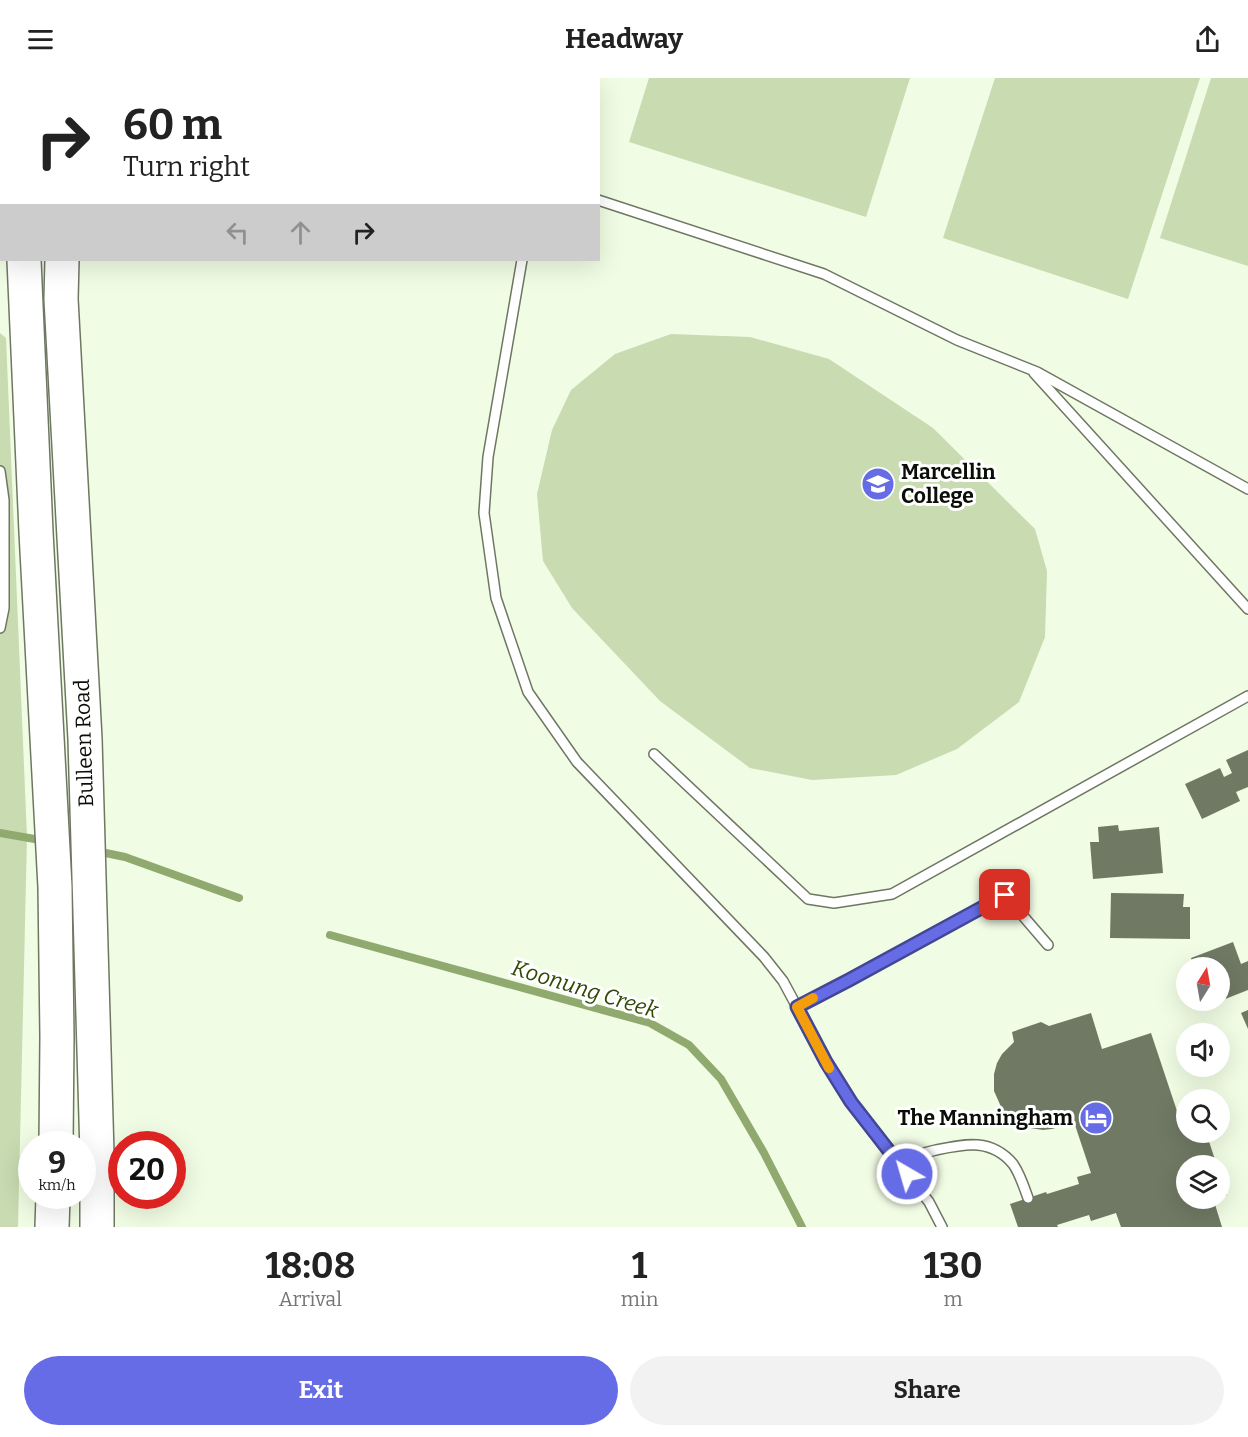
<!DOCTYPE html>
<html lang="en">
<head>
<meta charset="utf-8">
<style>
	:root { --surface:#fff; --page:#f2f2f2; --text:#222; --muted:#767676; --accent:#666ce5 }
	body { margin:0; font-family:Bitter,serif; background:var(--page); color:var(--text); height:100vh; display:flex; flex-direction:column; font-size:22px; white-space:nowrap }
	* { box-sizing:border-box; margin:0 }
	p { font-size:20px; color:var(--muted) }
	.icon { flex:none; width:33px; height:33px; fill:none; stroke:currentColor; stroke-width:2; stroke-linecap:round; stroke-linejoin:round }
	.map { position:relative; height:1149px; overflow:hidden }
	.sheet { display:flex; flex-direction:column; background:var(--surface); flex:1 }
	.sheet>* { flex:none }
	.top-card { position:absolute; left:0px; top:0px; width:600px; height:183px; box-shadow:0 6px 24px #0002; background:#fff; color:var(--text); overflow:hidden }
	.needle { width:39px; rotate:11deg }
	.tools { position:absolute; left:1176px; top:879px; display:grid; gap:12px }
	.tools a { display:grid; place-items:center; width:54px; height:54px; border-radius:50%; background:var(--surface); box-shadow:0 6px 24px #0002; font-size:30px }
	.speed { position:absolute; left:18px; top:1053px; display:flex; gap:12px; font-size:30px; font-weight:700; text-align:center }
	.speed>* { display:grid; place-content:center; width:78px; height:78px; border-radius:50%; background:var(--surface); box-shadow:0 6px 24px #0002; line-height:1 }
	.speed small { font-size:15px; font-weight:400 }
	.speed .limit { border:9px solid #d22; background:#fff; color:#111 }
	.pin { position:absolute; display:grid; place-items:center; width:51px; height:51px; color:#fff; margin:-26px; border-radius:12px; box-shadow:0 3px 9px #0006 }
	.me { position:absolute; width:66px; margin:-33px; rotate:322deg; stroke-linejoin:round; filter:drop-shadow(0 0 4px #0008) }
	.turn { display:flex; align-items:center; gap:21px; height:126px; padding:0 24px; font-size:27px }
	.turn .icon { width:78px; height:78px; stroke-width:2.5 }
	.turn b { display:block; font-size:42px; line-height:51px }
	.lanes { display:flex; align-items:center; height:57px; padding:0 24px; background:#0003; justify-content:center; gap:30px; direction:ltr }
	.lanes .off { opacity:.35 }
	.eta { display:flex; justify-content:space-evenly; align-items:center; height:102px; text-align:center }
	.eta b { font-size:36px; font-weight:700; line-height:42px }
	.cta { display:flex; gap:12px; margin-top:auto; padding:12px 24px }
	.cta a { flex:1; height:69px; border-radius:36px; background:var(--accent); color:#fff; font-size:24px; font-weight:700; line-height:69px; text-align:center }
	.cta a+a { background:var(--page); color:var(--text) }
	header { display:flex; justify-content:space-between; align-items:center; height:78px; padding:0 24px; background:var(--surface); font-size:27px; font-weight:700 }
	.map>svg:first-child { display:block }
</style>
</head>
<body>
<header><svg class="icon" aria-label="menu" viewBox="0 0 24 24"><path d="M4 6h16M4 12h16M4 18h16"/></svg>Headway<svg class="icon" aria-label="share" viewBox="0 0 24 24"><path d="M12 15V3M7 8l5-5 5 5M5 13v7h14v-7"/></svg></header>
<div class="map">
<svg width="1248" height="1149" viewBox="0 0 1248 1149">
	<rect width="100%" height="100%" fill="#f1fce4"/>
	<!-- green -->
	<g fill="#c8dbb1">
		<path d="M649 0H910L866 139 629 64Z"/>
		<path d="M995 0H1200L1128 221 943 160Z"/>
		<path d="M1211 0H1248V188L1160 160Z"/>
		<path d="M0 255 6 260 27 759 18 1149H0Z"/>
		<path d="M671 256 750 259 829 281 933 350 1035 451 1047 493 1045 559 1019 624 957 671 896 697 812 702 750 690 660 623 572 530 543 483 537 416 552 352 571 312 615 276Z"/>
	</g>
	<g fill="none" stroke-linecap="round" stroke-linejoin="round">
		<!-- stream -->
		<g stroke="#90a96e" stroke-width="8">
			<path d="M0 755 46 763"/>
			<path d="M96 773 125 779 239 820"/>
			<path d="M330 857 650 945 689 967 721 1001 764 1075 802 1149"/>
		</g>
	</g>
	<!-- building -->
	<g fill="#6f7963">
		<path d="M1248 672V709L1236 714 1240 723 1202 741 1185 706 1220 690 1224 699 1232 695 1226 682Z"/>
		<path d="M1118 747 1119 753 1159 749 1163 795 1093 801 1090 764H1099L1098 749Z"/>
		<path d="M1111 815 1184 816 1183 829H1190V861L1110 860Z"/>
		<path d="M1233 864 1241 886 1248 883V912L1210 927 1208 922H1220V890H1195L1191 880Z"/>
		<path d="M1248 932V951L1241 935Z"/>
		<path d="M1091 935 1102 971 1151 955 1181 1045 1186 1043V1054H1206L1217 1088H1186V1120H1213L1222 1149H1121L1116 1135 1091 1143 1089 1137 1057 1147 1058 1149H1018L1010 1126 1046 1114 1047 1116 1079 1106 1077 1099 1091 1095 1074 1044 1052 1051 1043 1052 1024 1049 1008 1038 1002 1031 994 1013V996L997 985 1002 976 1014 964 1012 954 1041 944 1049 948Z"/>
		<path d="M1220 1096 1227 1117 1220 1120Z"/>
	</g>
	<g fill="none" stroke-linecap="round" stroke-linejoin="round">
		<defs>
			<g id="lane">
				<path d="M553 2V0"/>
				<path d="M598 122 824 196 957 262 1037 294 1248 411"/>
				<path d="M0 168H2"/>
				<path d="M522 182 488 379 484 435 496 520 528 614 577 684 764 879 783 903 797 929"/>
				<path d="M1034 295 1248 531"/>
				<path d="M0 393 4 422V530L0 550"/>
				<path d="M654 676 808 821 834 825 892 816 1248 618"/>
				<path d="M895 1082C909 1079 923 1075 936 1072 965 1066 991 1060 1013 1086 1020 1096 1024 1109 1028 1120"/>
				<path d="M942 1149 929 1124 851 1024 826 984 797 929 849 902 1005 817 1048 867"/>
			</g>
			<g id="highway">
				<path d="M37 2 38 0"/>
				<path d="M86 2V0"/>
				<path d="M24 182 36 454 55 809 57 959 56 1066"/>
				<path d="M62 182 61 221 85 661 97 1076V1149"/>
				<path d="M52 1149 53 1118"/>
			</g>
		</defs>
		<!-- lane casing -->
		<use href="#lane" stroke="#6e7762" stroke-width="12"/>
		<!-- highway casing -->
		<use href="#highway" stroke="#6e7762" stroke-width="36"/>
		<!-- lane -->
		<use href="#lane" stroke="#fff" stroke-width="9"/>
		<!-- highway -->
		<use href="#highway" stroke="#fff" stroke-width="33"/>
	</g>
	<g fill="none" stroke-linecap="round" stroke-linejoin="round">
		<defs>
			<path id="route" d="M907 1096 851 1024 826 984 797 929 849 902 1005 817"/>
		</defs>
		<!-- route casing -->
		<use href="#route" stroke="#424695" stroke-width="15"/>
		<!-- route -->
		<use href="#route" stroke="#666ce5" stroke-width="10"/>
		<!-- slow -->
		<path stroke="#f59e0b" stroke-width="10" d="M813 920 797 929 829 990"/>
	</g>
	<!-- icons -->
	<defs>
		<symbol id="school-disc" viewBox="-11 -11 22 22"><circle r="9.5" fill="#666ce5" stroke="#fff"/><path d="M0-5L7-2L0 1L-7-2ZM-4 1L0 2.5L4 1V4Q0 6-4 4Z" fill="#fff"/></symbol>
		<symbol id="hotel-disc" viewBox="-11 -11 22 22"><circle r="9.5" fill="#666ce5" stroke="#fff"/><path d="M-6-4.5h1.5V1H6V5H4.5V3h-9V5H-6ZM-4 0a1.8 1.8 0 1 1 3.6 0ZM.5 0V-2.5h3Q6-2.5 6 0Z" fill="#fff"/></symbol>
	</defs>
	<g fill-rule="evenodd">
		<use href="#school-disc" x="859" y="387" width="38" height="38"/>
		<use href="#hotel-disc" x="1077" y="1021" width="38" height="38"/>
	</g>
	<g text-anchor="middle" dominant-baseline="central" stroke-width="6" stroke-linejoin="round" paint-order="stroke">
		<!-- poi labels -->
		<g font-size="21" font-weight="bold" fill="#0b0e07" stroke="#fff" text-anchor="start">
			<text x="901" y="394">Marcellin<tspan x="901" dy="24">College</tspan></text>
			<text x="1073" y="1040" text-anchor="end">The Manningham</text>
		</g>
		<!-- street labels -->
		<g font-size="21" fill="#0b0e07" stroke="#fff">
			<text transform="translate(84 665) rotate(-92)">Bulleen Road</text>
		</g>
		<!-- water labels -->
		<g font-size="22" font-style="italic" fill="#324803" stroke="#fff">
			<text transform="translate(585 911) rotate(17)">Koonung Creek</text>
		</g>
	</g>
</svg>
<div class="tools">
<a><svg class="needle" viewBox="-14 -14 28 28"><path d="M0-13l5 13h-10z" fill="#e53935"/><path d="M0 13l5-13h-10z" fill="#767676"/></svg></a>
<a><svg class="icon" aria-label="sound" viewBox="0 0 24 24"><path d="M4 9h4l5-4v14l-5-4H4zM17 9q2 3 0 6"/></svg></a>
<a><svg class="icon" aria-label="search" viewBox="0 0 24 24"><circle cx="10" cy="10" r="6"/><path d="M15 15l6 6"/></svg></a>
<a><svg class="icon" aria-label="layers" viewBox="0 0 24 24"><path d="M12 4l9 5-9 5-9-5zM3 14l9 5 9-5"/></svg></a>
</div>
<div class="speed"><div>9<small>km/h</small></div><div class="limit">20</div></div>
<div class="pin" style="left:1005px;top:817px;background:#d93025"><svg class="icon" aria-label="arrive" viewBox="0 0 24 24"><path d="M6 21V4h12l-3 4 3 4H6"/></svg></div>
<svg class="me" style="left:907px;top:1096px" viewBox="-20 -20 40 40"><circle r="17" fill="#666ce5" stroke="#fff" stroke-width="3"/><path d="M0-11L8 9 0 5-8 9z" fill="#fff"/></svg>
<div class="top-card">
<div class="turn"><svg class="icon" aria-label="right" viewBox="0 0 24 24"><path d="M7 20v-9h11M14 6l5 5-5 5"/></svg><div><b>60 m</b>Turn right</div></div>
<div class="lanes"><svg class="icon off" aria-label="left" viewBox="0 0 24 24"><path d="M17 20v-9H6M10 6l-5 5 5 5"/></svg><svg class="icon off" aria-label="ahead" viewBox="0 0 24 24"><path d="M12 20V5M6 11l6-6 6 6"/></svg><svg class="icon" aria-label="right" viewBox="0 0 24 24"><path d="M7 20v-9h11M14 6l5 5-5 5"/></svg></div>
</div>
</div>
<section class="sheet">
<div class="eta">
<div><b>18:08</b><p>Arrival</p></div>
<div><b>1</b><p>min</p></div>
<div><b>130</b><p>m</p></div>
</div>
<div class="cta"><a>Exit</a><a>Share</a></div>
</section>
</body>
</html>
